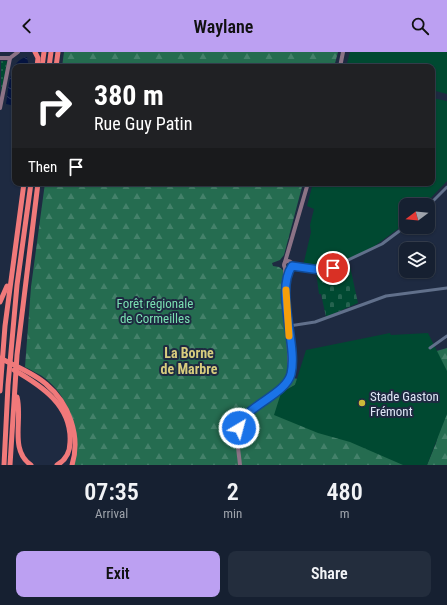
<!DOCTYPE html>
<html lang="en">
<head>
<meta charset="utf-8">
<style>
	:root { --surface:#162031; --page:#232d3d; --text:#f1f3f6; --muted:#9ea3ab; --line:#353e4d; --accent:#bca0f2 }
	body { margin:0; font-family:"Roboto Condensed",sans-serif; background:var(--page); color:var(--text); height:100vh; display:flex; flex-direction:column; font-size:15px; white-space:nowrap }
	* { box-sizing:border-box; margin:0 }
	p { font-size:13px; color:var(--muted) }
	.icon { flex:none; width:22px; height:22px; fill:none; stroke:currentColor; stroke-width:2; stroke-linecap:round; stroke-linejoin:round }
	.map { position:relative; height:413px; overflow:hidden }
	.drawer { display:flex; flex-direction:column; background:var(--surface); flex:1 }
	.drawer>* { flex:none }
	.banner { position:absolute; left:12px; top:12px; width:423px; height:122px; border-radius:8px; box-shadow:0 1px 3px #0004,0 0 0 1px var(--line); background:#202124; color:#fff; overflow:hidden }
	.needle { width:26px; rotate:254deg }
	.buttons { position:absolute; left:399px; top:146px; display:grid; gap:8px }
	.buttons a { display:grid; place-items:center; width:36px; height:36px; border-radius:8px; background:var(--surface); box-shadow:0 1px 3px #0004,0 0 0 1px var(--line); font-size:20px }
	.pin { position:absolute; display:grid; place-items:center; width:34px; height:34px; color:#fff; margin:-17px; border:2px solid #fff; border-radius:50%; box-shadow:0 1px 4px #0007 }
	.me { position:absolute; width:44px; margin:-22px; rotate:37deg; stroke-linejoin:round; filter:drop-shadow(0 0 3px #0008) }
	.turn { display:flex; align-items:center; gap:14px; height:84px; padding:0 16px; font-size:18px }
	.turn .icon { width:52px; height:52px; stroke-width:2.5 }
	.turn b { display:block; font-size:28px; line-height:34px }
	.then { display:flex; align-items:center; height:38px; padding:0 16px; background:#0003; gap:8px; font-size:15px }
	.eta { display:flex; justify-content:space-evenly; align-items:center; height:68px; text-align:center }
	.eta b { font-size:24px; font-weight:600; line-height:28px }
	.cta { display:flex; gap:8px; margin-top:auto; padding:8px 16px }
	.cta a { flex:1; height:46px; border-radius:8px; background:var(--accent); color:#111; font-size:16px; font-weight:600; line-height:46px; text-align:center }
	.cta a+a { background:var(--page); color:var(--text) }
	header { display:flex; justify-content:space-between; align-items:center; height:52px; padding:0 16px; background:var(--accent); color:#111; font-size:18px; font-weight:600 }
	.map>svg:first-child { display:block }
</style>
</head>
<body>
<header><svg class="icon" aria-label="back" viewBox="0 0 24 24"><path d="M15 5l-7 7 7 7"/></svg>Waylane<svg class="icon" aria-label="search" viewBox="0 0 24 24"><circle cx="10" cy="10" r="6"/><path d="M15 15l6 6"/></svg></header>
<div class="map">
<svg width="447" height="413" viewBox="0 0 447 413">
	<defs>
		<pattern id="grass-dots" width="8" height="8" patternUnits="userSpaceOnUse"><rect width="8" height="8" fill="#004931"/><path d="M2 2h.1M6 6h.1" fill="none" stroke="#25634f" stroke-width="1.8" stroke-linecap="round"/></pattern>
		<pattern id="forest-firs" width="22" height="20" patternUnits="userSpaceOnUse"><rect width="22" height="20" fill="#256c50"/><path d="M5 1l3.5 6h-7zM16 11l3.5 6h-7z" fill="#44816a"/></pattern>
		<pattern id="cemetery-stones" width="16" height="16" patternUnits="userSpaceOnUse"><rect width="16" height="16" fill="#004931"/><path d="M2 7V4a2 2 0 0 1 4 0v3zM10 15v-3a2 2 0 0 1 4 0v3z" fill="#25634f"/></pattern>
		<pattern id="water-waves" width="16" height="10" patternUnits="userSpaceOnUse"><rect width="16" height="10" fill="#051440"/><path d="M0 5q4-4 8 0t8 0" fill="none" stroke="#29365c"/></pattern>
	</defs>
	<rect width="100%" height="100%" fill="#1e2a41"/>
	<!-- grass -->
	<path fill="url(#grass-dots)" d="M1 9H7L1 46Z"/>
	<!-- forest -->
	<g fill="url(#forest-firs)">
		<path d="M64 0H338L334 15H62Z"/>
		<path d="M45 131H303L284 203 280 208 272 211 273 214 279 215 284 219 288 325 298 327 295 333 281 341 332 356 404 413H73C76 408 76 403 76 398 77 372 67 344 46 327 40 322 32 319 25 315L31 235Z"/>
		<path d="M447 296V333L433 300Z"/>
		<path d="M447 346V413H427L436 391Z"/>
	</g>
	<!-- cemetery -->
	<path fill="url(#cemetery-stones)" d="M349 210 358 251 326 265 321 242H319L316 219H331Z"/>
	<!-- park -->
	<g fill="#004931">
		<path d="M350 0H447V42L432 38V15H346Z"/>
		<path d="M432 46 447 49V129L424 153H406V171L372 196 342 210 326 216 303 214 311 180 310 173 314 157 307 154 313 131H432Z"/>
		<path d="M390 281 391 283 428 281 447 319V362L427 413H403L350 390 318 381 274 363 281 341 295 333 306 298Z"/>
	</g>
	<!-- water -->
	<path fill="url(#water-waves)" d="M27 5 29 15H15V54L6 52C9 36 9 8 27 5Z"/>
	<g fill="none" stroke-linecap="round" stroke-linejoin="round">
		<!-- street -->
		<g stroke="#61708b" stroke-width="3">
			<path d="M428 154 447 135"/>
			<path d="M292 214 329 217 382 192 406 174"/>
			<path d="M289 274 315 270 386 244 447 236"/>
			<path d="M430 296 447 284"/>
		</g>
		<!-- secondary -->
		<g stroke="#8c7386" stroke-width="4">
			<path d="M0 6H10L18 0"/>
			<path d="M340 15 343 0"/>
			<path d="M0 56 10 6"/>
			<circle cx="288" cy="213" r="4"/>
			<path d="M285 210 308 131"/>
			<path d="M240 413C239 401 235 384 240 372 246 356 283 342 290 322L285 216"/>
		</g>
		<!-- highway -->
		<g stroke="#f0797a" stroke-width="5">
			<path d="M35 0 38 6 37 15"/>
			<path d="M42 15 44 0"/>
			<path d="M49 15 51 0"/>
			<path d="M56 15 58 0"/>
			<path d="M0 250 7 234"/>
			<path d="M0 306C15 314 34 321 46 332 69 351 81 384 72 413"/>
			<path d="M14 318C42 334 72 354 70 390 70 400 66 408 57 413"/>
			<path d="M0 339 5 274 24 131"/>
			<path d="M17 345C23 367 9 398 31 413"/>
			<path d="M4 413 8 333 17 233 31 131"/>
			<path d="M10 413 17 303 38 131"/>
		</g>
	</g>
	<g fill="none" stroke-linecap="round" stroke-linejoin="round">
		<defs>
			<path id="route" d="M239 376C243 354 285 344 291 322 298 293 275 239 292 214L320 218 333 216"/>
		</defs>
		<!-- route casing -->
		<use href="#route" stroke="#114b97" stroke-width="10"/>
		<!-- route -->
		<use href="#route" stroke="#1a73e8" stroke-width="7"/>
		<!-- slow -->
		<path stroke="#f59e0b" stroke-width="7" d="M286 238 289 284"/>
	</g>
	<!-- markers -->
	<circle fill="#cbba39" stroke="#1e2a41" stroke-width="1.5" cx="362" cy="351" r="4"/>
	<g text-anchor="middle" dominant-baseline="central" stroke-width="4" stroke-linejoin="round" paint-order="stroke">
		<!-- park labels -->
		<g font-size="13" fill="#7adfb2" stroke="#1e2a41">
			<text x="155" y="251">Forêt régionale<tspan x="155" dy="15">de Cormeilles</tspan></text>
		</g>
		<!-- poi labels -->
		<g font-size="13" fill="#dfe7f6" stroke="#1e2a41" text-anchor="start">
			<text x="370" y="344">Stade Gaston<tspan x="370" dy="15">Frémont</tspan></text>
		</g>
		<!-- neighbourhood labels -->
		<g font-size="14" font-weight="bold" fill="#d8cc7e" stroke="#1e2a41">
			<text x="189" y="301">La Borne<tspan x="189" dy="16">de Marbre</tspan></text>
		</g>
	</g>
</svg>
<div class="buttons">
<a><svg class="needle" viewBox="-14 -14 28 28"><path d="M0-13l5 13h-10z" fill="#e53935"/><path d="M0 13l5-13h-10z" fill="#9ea3ab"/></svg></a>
<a><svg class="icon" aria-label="layers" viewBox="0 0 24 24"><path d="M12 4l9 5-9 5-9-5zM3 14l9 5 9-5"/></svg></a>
</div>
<div class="pin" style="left:333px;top:216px;background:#d93025"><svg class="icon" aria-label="arrive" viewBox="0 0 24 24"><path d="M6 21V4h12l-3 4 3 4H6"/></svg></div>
<svg class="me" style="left:239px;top:376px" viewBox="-20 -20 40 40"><circle r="17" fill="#1a73e8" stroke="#fff" stroke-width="3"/><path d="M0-11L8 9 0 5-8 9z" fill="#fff"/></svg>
<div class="banner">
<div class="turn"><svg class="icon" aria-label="right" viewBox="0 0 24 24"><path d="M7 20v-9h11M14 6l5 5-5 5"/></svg><div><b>380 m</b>Rue Guy Patin</div></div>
<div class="then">Then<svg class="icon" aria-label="arrive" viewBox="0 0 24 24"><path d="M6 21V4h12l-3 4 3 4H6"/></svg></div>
</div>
</div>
<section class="drawer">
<div class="eta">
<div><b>07:35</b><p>Arrival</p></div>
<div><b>2</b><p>min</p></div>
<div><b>480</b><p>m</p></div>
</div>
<div class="cta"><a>Exit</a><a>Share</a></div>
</section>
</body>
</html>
